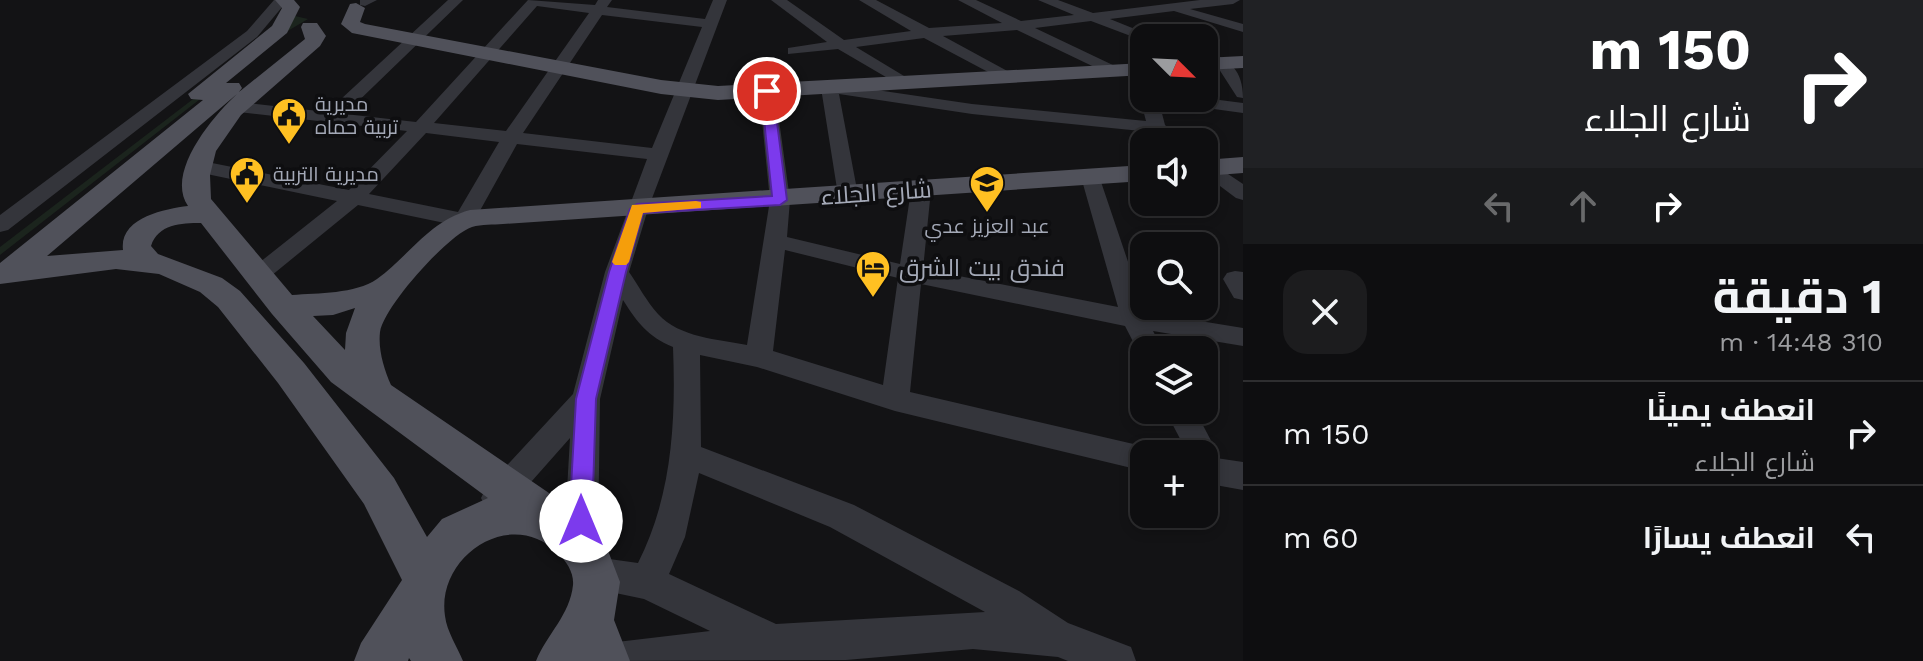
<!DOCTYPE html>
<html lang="ar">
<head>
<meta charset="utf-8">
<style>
	:root { --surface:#0e0e10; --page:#1c1c1e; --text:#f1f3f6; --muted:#9b9c9f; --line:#2e2e30 }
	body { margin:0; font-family:"Work Sans",Cairo,sans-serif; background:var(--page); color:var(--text); direction:rtl; height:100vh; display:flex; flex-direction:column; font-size:30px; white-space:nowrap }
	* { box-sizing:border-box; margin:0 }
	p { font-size:26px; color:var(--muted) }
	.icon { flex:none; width:44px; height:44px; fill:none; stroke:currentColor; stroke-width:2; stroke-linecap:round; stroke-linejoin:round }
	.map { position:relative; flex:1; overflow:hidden; direction:ltr }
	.drawer { display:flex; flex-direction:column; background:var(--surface); width:680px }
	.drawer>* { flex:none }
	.banner { background:#202124; color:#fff; overflow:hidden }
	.needle { width:52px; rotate:114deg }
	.controls { position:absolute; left:1130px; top:24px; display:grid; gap:16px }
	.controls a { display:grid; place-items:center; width:88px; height:88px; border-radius:16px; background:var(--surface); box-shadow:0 4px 12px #0003,0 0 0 2px var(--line); font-size:40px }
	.pin { position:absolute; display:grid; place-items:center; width:68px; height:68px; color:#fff; margin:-34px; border:4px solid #fff; border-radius:50%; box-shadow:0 2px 8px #0007 }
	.me { position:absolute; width:88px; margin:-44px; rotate:0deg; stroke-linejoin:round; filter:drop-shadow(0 0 6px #0008) }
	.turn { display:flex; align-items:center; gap:28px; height:168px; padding:0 40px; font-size:36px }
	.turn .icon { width:104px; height:104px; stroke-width:2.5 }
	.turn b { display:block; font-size:56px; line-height:68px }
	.lanes { display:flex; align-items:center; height:76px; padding:0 40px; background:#0003; justify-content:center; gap:40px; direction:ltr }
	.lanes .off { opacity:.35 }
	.round { display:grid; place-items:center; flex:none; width:84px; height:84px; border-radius:24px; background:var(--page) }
	.summary { display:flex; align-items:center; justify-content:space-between; height:136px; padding:0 40px }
	h1 { font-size:48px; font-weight:700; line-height:60px }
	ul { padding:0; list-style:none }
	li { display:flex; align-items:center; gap:24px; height:104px; padding:0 40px; border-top:2px solid var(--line) }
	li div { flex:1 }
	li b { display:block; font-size:30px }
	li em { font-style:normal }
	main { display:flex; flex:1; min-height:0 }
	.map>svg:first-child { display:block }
</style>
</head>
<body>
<main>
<section class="drawer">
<div class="banner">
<div class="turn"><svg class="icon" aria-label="right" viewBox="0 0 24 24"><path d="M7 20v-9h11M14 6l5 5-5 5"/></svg><div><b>150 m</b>شارع الجلاء</div></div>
<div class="lanes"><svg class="icon off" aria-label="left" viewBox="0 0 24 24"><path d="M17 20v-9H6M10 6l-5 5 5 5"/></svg><svg class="icon off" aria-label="ahead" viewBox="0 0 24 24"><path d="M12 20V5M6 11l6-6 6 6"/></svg><svg class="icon" aria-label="right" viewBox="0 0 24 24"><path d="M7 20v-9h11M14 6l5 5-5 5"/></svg></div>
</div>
<div class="summary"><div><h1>1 دقيقة</h1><p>310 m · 14:48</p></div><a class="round"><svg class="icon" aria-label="close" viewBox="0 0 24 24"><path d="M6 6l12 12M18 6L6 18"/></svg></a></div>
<ul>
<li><svg class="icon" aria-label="right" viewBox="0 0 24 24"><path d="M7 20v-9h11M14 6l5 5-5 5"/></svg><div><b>انعطف يمينًا</b><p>شارع الجلاء</p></div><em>150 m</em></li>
<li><svg class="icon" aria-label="left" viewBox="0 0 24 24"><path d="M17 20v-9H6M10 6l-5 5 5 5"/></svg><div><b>انعطف يسارًا</b></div><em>60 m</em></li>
</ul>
</section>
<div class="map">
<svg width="1243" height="661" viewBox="0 0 1243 661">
	<rect width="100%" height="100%" fill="#131315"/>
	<!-- green -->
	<path fill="#1b241d" d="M295 16 308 19 286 32 0 255V247L231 70Z"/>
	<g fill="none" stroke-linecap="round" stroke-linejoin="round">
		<!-- minor -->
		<g fill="#34353b" fill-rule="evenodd">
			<path d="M274 0H288L257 37 8 230 0 232V215L247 31Z"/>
			<path d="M360 0H377L365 6 360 5Z"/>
			<path d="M448 0H463L345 114 416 122 528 0 595 5 598 0H612L607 7 705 19 713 0H727L648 209 629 272C638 285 647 302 658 314 680 338 718 339 747 345L770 200 759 91 761 87H773L775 91 790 200 787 237 900 264 911 190 921 184 931 190 923 269 1118 307 1081 177 1084 173H1098L1145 312 1243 328V346L1153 331 1163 350H1144V358L1141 357 1125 326 921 284 910 392 1155 449 1157 454H1144V471L895 411 757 367 700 355 701 447 854 505 1019 591 1068 623 1131 647 1136 661H1068L1058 657 973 649 846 660 598 661 603 647 617 642 710 631 644 599 582 586 577 574 582 562 595 557 638 563C672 496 676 422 673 347 648 337 637 322 623 300L600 399 598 542 593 553 581 558 569 553 564 542 570 438 508 508 497 512 486 508 481 498 486 488 573 394 605 272 647 159 517 144 472 225 464 227 358 205 266 280H250L246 275 250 270 337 201 197 172 187 166 197 160 349 190 407 131 238 112 229 107 238 102 327 112ZM537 6 589 13 506 131 434 123ZM602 15 702 27 652 148 523 133ZM426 133 499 142 458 212 369 194ZM785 250 898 278 883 385 773 351ZM699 473 830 527 985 612 776 624 669 574 685 537Z"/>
			<path d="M771 0H787L844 40 911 31 859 0H876L929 28 1002 23 958 0H976L1021 21 1074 15 1038 0H1058L1093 13 1200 0H1240L1233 4 1190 9 1243 24V32L1174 11 1110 19 1157 38H1144V41L1091 21 1035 28 1117 67V73L1111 75 1017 30 943 36 1011 73 1013 76 1005 81 924 38 856 47 909 79 911 82 903 87 838 49 788 54V48L827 42Z"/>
			<path d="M1204 51C1230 58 1243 71 1243 98L1237 97 1217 66 1204 61Z"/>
			<path d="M829 83 972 104 1146 121 1140 98 1144 94V98H1158L1165 125 1183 142H1163L1151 132 972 114 839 94 858 195 848 201 838 195 821 88Z"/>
			<path d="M1161 98H1204L1243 103V113L1170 103Z"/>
			<path d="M1204 158 1243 184V200L1236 198 1204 174Z"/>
			<path d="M1235 271 1243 272V300L1234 298 1223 279 1227 273Z"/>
			<path d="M1165 410H1195L1218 454 1216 458 1243 462V490L1204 483V454H1188Z"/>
		</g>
		<!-- major -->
		<g fill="#50515a" fill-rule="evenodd">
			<path d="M275 0H294L300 7 287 33 226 83H239L242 88 239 92 305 39 301 27 303 23H317L326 36 320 46 241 115 216 151 210 175 211 199 292 295C318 293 355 294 377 279 409 256 429 221 470 210L1144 165V181L503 224C493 225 482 224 472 227 448 235 384 306 380 332 378 350 384 369 391 385L568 506 602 535 620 582 614 620 630 661H536C547 634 570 615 573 585 574 573 567 562 558 553 511 506 436 556 445 616 447 632 457 646 463 661H411L409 658 408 661H354L361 643 402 580 364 504 278 383 218 307 200 292 159 274 116 269 0 284V263L203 100 191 99 188 94 272 26 282 8ZM237 94C213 116 165 173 188 206 164 209 119 218 123 250L47 256ZM201 223 272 314 331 382 488 498 442 519 427 537 394 478 304 363 240 291 222 278 158 254 151 246C158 224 181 223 201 223ZM355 308 346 333 345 350 313 316 333 315Z"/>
			<path d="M356 3 365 8 360 22 365 24 661 80 718 86 1144 63V75L718 100 661 94 352 33 341 24 350 4Z"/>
			<path d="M1243 56V68L1204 70V58Z"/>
			<path d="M1243 157V173L1204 176V160Z"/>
		</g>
	</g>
	<!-- route -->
	<path fill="#7c3aed" stroke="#51269a" stroke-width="2" d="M767 87 773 91 787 200 780 205 643 213 626 272 596 399 592 521 589 529 581 532 573 529 569 521 576 399 609 272 630 209 637 204 772 196 761 91Z"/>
	<!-- slow -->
	<path fill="#f59e0b" d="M696 201 701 202V208L643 213 629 262 626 265H615L612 262 632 205Z"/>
	<!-- icons -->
	<defs>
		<symbol id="civic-pin" viewBox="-11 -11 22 30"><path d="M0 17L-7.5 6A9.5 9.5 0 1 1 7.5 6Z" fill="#ffc022" stroke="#0e0e10"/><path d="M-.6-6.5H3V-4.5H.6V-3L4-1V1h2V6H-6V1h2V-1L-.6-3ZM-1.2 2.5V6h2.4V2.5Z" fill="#111"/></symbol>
		<symbol id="school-pin" viewBox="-11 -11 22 30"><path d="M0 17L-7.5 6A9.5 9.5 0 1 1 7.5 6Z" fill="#ffc022" stroke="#0e0e10"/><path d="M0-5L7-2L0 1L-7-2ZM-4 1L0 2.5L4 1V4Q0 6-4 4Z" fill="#111"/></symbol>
		<symbol id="hotel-pin" viewBox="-11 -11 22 30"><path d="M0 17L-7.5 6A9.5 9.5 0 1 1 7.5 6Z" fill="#ffc022" stroke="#0e0e10"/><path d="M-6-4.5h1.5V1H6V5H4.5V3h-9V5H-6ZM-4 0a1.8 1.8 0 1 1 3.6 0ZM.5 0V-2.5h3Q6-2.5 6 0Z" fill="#111"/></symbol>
	</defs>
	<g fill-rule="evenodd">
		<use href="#civic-pin" x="269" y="95" width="40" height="54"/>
		<use href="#civic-pin" x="227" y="154" width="40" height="54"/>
		<use href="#school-pin" x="967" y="163" width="40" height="54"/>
		<use href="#hotel-pin" x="853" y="248" width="40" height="54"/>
	</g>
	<g text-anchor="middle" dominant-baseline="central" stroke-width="7" stroke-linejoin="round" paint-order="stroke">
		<!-- far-poi labels -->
		<g font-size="20" fill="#a4a9b7" stroke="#0e0e10" text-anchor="start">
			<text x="315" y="104">مديرية<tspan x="315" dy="23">تربية حماه</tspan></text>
			<text x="273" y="174">مديرية التربية</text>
			<text x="987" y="226" text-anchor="middle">عبد العزيز عدي</text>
		</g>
		<!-- street labels -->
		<g font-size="24" fill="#a4a9b7" stroke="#0e0e10">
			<text transform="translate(876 193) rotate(-4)">شارع الجلاء</text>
		</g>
		<!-- poi labels -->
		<g font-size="24" fill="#a4a9b7" stroke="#0e0e10" text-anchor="start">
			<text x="899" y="268">فندق بيت الشرق</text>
		</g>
	</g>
</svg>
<div class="controls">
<a><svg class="needle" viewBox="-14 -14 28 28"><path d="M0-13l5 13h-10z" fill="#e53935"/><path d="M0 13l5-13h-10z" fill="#9b9c9f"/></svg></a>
<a><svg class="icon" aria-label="sound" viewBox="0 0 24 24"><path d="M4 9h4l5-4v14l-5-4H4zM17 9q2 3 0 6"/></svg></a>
<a><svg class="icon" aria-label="search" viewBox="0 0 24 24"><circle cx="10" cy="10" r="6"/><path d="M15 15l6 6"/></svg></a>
<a><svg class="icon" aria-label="layers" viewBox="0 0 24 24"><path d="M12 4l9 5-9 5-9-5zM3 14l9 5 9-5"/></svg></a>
<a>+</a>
</div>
<div class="pin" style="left:767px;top:91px;background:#d93025"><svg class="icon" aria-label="arrive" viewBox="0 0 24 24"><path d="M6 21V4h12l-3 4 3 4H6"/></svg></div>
<svg class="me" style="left:581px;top:521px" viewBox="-20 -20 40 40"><circle r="19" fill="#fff"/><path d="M0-13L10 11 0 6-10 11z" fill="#7c3aed"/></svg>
</div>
</main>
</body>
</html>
